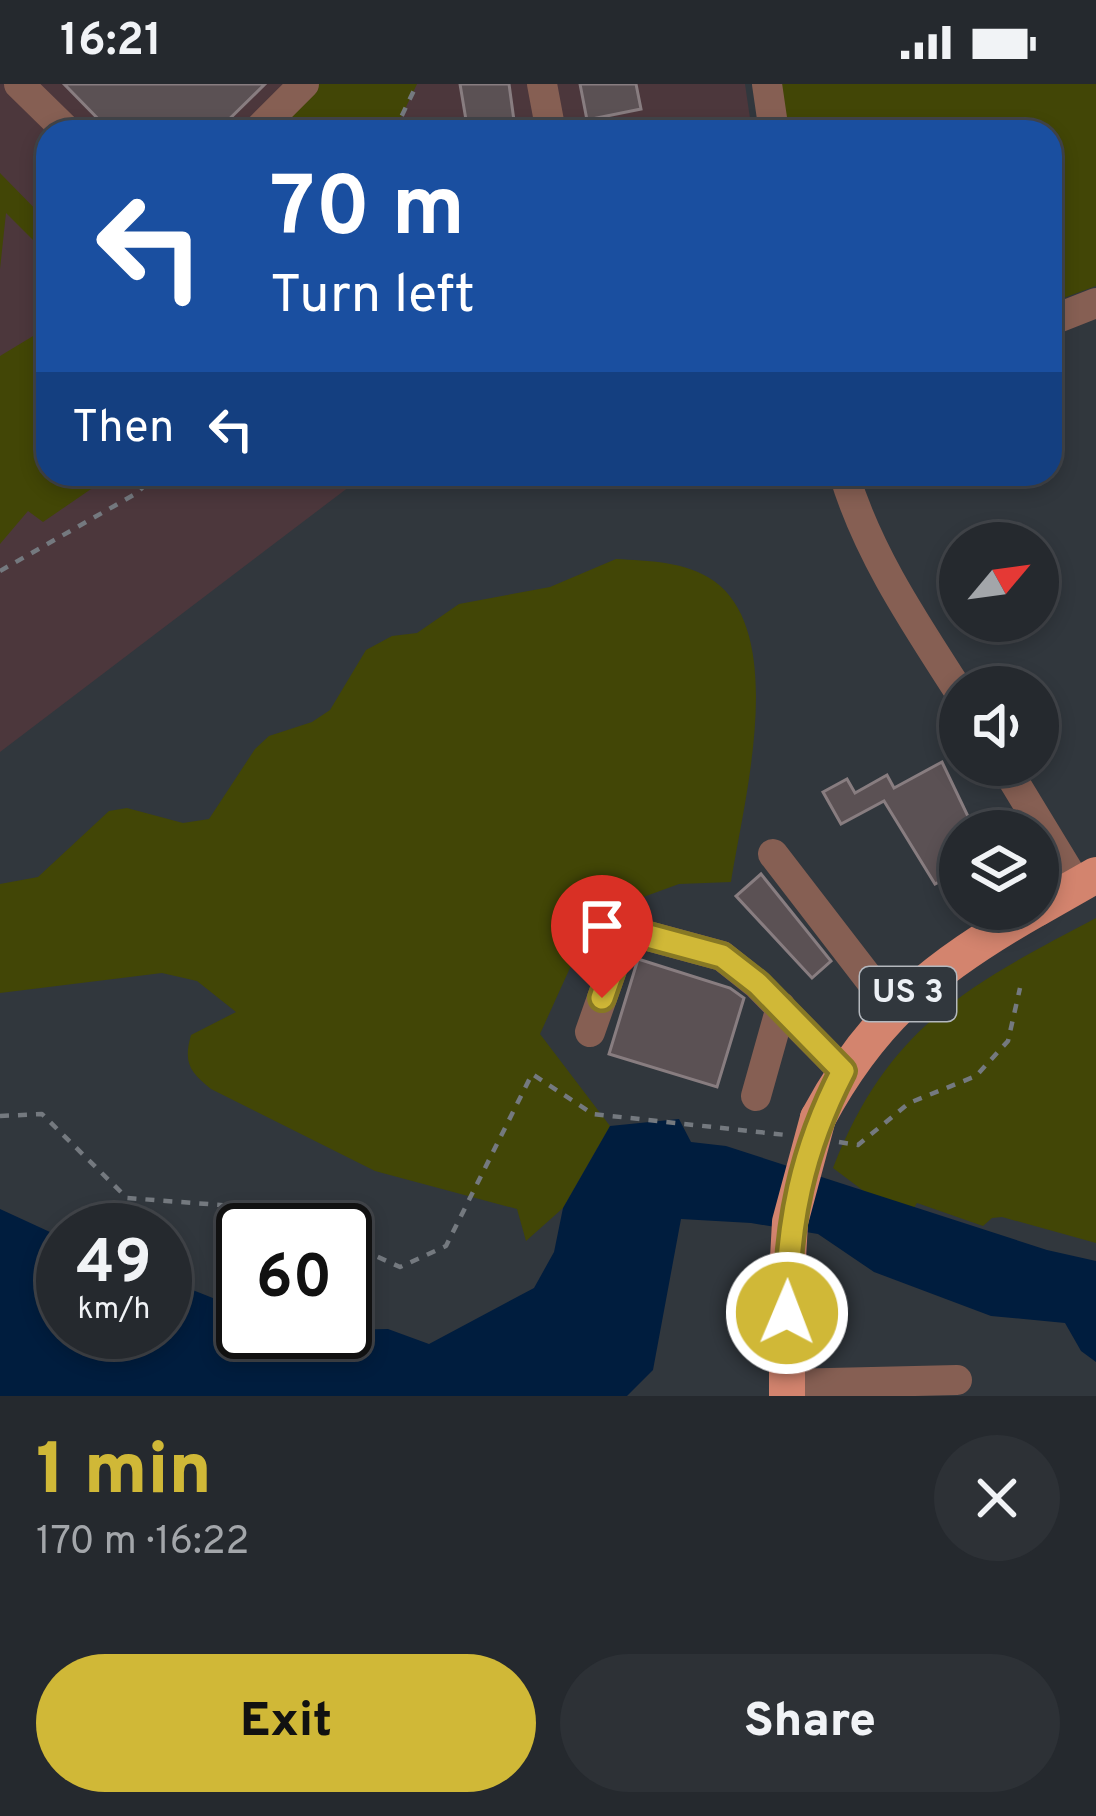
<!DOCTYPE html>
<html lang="en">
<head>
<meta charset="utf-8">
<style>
	:root { --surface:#25292e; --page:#2d3136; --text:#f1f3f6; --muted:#a3a6aa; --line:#42454a; --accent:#d0b837 }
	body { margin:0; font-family:Overpass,sans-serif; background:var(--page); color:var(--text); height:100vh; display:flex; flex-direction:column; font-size:45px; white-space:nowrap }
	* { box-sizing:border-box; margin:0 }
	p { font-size:39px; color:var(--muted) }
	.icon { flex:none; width:66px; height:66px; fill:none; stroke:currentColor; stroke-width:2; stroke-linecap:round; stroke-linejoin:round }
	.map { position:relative; height:1312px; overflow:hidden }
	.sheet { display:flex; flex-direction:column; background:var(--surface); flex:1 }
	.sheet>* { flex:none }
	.guide { position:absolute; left:36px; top:36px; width:1026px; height:366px; border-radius:36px; box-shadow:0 6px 18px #0003,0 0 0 3px var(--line); background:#1a4fa0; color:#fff; overflow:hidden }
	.needle { width:78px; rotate:61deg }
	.tools { position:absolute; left:939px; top:438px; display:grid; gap:24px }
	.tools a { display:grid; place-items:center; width:120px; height:120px; border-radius:50%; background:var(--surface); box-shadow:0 6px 18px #0003,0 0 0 3px var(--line); font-size:60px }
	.speed { position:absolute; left:36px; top:1119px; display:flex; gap:24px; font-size:60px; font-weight:700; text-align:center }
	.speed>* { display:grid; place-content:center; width:156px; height:156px; border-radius:50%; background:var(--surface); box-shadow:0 6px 18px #0003,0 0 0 3px var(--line); line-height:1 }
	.speed small { font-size:30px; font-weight:400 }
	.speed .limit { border:6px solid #111; border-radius:18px; background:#fff; color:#111 }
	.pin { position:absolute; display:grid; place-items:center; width:102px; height:102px; color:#fff; margin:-123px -51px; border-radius:50% 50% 50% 0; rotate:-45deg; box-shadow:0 0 12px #0007 }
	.pin .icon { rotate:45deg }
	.me { position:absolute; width:132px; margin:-66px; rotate:1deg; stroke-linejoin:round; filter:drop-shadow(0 0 9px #0008) }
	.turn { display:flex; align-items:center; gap:42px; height:252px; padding:0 36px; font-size:54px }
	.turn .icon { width:156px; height:156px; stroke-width:2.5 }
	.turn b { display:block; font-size:84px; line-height:102px }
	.then { display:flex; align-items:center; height:114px; padding:0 36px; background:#0003; gap:24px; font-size:45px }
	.round { display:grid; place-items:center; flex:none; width:126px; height:126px; border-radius:63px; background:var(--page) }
	.headline { display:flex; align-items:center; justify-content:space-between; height:204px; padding:0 36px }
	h1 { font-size:72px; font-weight:800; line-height:90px; color:var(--accent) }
	.action { display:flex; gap:24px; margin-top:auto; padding:24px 36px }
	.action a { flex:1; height:138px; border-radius:72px; background:var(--accent); color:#111; font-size:48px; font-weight:800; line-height:138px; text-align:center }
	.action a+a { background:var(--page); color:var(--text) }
	.status { display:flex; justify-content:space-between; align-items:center; height:84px; padding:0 60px; background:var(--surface); direction:ltr }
	.status svg { height:33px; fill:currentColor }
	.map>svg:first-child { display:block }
</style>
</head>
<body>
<div class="status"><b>16:21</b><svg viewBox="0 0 49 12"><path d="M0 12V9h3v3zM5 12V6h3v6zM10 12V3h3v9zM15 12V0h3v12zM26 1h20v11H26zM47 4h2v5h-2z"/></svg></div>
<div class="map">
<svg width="1096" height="1312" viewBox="0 0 1096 1312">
	<rect width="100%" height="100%" fill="#31373d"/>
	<!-- education -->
	<path fill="#4c373c" d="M0 0H745L752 48H48V390H366L0 668Z"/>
	<!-- green -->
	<g fill="#424606">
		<path d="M317 0H417L394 48H272Z"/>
		<path d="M775 0H1096V202L1050 219V48H781Z"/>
		<path d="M0 89 48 138V171L6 129 0 185Z"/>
		<path d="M48 243V390H113L43 438 28 427 0 460V272Z"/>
		<path d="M616 475C648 477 686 477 714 497 789 551 743 720 731 798L679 800 594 831 540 950 610 1042 563 1124 526 1157 517 1125 375 1087 211 1005C190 988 183 979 191 951L236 928 197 897 162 889 0 909V800L38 793 109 727 127 724 183 739 209 735 255 665 269 652 312 638 330 626 366 566 392 552 417 549 459 520 550 503Z"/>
		<path d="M1096 834V1159L1002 1133 992 1134 983 1142 917 1119 910 1130 865 1108 833 1084C888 942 969 901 1096 834Z"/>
	</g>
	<!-- water -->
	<path fill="#001d3e" d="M679 1035 691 1058 726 1062 1047 1166 1096 1177V1278L1081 1267 1065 1239 991 1232 874 1188 818 1150 751 1139 681 1135 653 1286 627 1312H0V1125L63 1154V1248H165V1195L243 1226V1248L388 1245 429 1260 534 1204 554 1168 563 1124 610 1042Z"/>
	<!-- building -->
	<g fill="#5b5154" stroke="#887d80" stroke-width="3">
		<path d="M64 0H265L216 48H111Z"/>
		<path d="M460 0H509L515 44 468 48Z"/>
		<path d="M580 0H636L641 25 587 36Z"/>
		<path d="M942 678 975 747H960V787L935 800 884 717 841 740 823 708 847 695 855 709 887 691 894 704Z"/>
		<path d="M761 790 831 877 812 894 736 812Z"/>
		<path d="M638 875 730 904 744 914 717 1003 609 970Z"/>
	</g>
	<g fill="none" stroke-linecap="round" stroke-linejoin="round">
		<!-- path -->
		<g stroke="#74797f" stroke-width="4.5" stroke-dasharray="9 9" stroke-linecap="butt">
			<path d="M394 48 417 0"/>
			<path d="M0 487 137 409 156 390"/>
			<path d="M0 1032 42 1030 127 1114 234 1122 312 1146"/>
			<path d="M839 1058 858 1061 909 1019 976 992 1008 957 1020 904"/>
			<path d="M345 1158 400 1183 446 1162 532 990 593 1030 786 1051"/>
		</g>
		<!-- minor -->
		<g stroke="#865f53" stroke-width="30">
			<path d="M19 0 68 48"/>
			<path d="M542 0 551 48"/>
			<path d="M767 0 774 48"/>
			<path d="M256 48 304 0"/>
			<path d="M1050 237 1096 219"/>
			<path d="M844 390C868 470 915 539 960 609"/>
			<path d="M1004 681 1077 801"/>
			<path d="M773 770 893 926"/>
			<path d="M590 948 626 846 722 872 757 900 843 987"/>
			<path d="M756 1012 781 923"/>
			<path d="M787 1300 957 1296"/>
		</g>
		<!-- major -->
		<g stroke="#d3846e" stroke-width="36">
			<path d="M1038 824 1096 791"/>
			<path d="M818 1034C873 931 936 882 1036 825"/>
			<path d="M787 1193V1312"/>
		</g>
		<!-- major-bridge -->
		<path stroke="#d3846e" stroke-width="36" d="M787 1193 790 1138 818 1034"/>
	</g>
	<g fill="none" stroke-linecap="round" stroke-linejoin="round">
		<defs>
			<path id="route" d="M602 914 626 846 722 872 758 900 843 987C802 1066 787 1140 787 1229"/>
		</defs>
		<!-- route casing -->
		<use href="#route" stroke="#877824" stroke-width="30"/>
		<!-- route -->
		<use href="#route" stroke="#d0b837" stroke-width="21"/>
	</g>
	<g text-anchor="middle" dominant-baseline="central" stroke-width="12" stroke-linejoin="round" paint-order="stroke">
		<!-- shield labels -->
		<rect fill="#31373d" stroke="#b4b8be" stroke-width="3" x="860" y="883" width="96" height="54" rx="9"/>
		<g font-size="33" font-weight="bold" fill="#ecf0f5">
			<text x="908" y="910">US 3</text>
		</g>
	</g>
</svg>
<div class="tools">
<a><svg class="needle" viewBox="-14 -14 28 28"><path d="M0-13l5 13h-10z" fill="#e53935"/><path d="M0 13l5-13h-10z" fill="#a3a6aa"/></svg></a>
<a><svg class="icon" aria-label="sound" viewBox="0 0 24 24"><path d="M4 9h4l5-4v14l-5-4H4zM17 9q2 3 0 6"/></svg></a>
<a><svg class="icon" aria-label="layers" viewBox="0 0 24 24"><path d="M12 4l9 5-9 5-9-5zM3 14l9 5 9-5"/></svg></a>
</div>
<div class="speed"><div>49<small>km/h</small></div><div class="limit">60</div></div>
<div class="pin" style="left:602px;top:914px;background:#d93025"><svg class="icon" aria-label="arrive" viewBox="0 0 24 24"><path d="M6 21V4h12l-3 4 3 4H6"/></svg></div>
<svg class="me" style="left:787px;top:1229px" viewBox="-20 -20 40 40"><circle r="17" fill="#d0b837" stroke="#fff" stroke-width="3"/><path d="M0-11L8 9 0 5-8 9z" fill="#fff"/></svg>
<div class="guide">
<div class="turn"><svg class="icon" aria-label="left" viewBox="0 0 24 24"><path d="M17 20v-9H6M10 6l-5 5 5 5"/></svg><div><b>70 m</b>Turn left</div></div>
<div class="then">Then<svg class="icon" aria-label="left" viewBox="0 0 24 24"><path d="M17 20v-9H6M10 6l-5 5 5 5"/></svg></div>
</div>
</div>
<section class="sheet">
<div class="headline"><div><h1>1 min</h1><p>170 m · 16:22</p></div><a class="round"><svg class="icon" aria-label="close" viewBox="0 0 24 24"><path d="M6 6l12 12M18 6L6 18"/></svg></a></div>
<div class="action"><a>Exit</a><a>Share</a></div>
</section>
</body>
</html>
